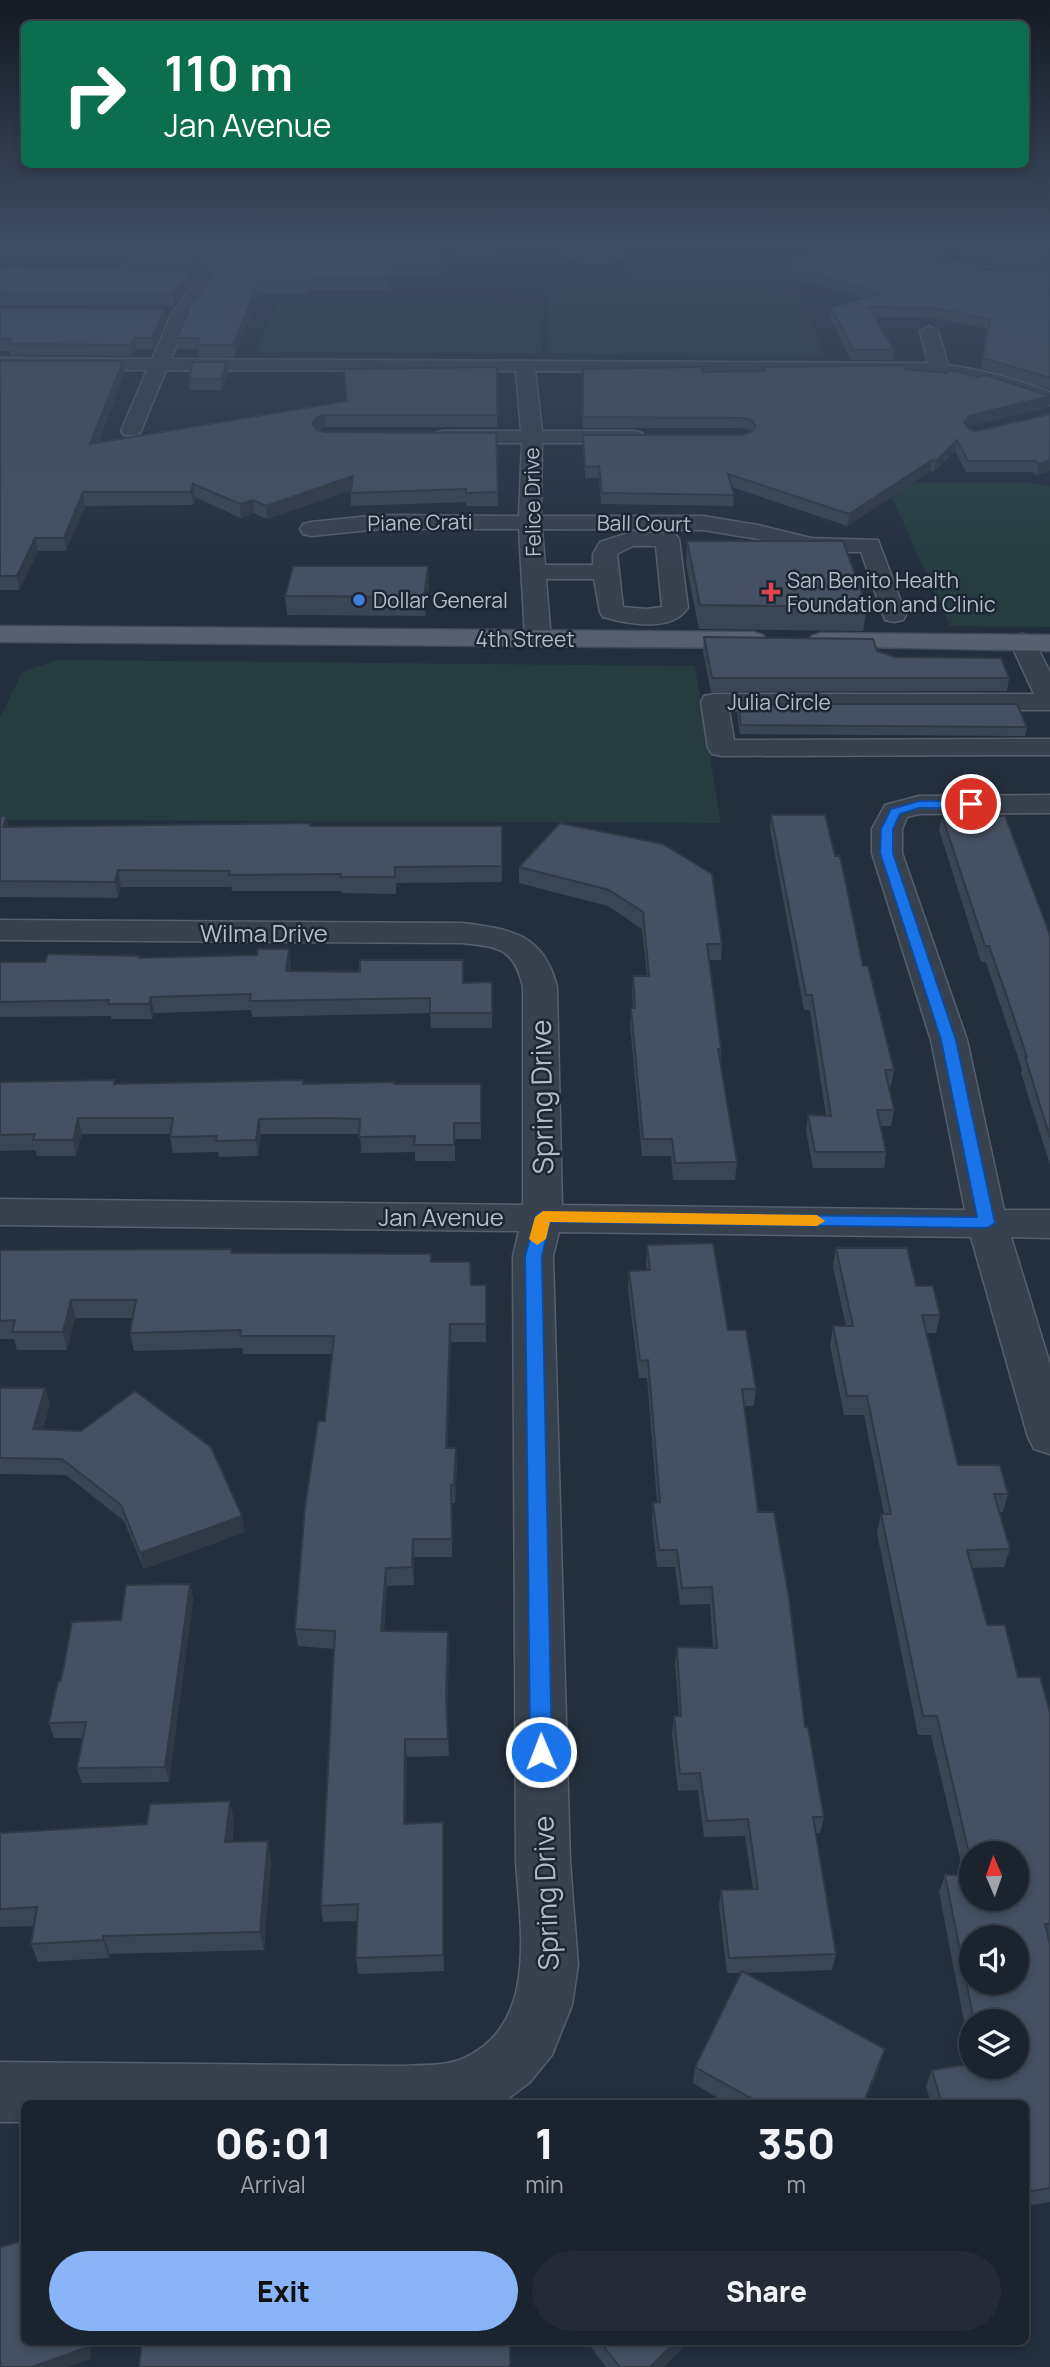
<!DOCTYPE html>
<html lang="en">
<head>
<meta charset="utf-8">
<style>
	:root { --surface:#1b232e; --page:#242b36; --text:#f1f3f6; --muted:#a0a4aa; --line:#39404a; --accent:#8ab4f8 }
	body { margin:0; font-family:Manrope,sans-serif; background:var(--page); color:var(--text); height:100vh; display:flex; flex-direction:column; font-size:26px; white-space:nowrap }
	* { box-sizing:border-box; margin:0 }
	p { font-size:23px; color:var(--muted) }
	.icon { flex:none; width:38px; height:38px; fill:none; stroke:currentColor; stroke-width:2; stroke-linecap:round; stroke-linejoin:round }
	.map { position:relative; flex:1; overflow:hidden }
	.details { position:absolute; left:21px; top:2100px; width:1008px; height:245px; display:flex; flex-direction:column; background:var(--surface); border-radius:10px; box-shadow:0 4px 10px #0003,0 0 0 2px var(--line) }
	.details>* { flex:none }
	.guide { position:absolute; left:21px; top:21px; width:1008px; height:147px; border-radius:10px; box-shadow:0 4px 10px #0003,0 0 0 2px var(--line); background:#0b6e4f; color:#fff; overflow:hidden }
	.needle { width:46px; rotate:358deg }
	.tools { position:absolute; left:959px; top:1841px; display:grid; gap:14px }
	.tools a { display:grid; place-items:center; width:70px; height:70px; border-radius:50%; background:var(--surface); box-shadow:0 4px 10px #0003,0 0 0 2px var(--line); font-size:35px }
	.pin { position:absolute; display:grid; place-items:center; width:60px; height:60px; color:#fff; margin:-30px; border:4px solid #fff; border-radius:50%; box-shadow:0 2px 7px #0007 }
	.me { position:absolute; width:77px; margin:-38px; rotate:359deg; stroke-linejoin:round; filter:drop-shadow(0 0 5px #0008) }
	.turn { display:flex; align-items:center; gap:24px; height:147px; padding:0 28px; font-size:32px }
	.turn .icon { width:91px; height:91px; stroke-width:2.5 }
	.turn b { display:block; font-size:49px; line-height:60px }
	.eta { display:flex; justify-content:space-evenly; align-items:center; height:119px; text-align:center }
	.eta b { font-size:42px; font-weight:800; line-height:49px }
	.action { display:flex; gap:14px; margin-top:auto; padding:14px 28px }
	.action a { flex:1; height:80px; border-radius:42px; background:var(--accent); color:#111; font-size:28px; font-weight:800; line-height:80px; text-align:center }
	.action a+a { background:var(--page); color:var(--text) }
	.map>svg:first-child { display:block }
</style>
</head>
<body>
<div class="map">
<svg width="1050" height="2367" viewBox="0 0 1050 2367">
	<rect width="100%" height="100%" fill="#242f3e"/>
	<!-- green -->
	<g fill="#263c3f">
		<path d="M615 244H786L795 276 630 275 626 247Z"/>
		<path d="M549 276 796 277 823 356 549 354Z"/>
		<path d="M278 303 542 305 541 354 255 352Z"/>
		<path d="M885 482H1027L1050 486V627L950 626Z"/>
		<path d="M57 660 695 666 721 823 0 820V718L22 672Z"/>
	</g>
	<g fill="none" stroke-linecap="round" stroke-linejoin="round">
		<defs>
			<g id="minor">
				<path d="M560 244H576L577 249 594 253 607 251 595 244H617L625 252C610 268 582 264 564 255Z"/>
				<path d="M877 244C902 243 921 257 945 262 980 269 1015 269 1050 269V279C1007 279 907 278 877 244Z"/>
				<path d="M129 264H188L209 268 214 280 190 314 171 359 928 363 920 331 929 326 938 331 948 365C983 370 1017 379 1050 392V405L988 384 916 373 535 371 542 431H635L642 433 645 437 642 441 635 443H542L541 516H703L758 525 811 538 878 540 906 615 903 620 894 622 885 620 861 552H811L758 539 703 530 542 529 545 565H593V554L600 542 631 532 675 534 679 539 688 608C671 633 628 624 603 617L600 612 594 579H546L551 639 547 644 538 647 529 644 525 639 519 529H380L311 536 303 534 300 529 303 524 311 522 380 515 519 516 522 443H443L436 441 433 437 436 433 443 431H521L516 371 166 370 141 431 138 435H124L121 431 147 370H0V358L152 359 172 313 198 280 196 276 188 274 123 273 121 269ZM633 546H656L662 607 646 609 623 607 617 554Z"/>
				<path d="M1023 634 1032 637 1050 672V710H729L734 740 1050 739V755L722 756 712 754 708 748 701 702 704 696 714 694H1034L1010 642 1014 637Z"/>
				<path d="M1050 795V813L919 814 907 817 902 829V853L967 1040 1004 1210H1050V1238L1011 1237 1050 1364V1454L1034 1449 1028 1437 971 1237 559 1232 553 1256 570 1862 578 1965 572 2005 552 2055 530 2082 501 2104H24V2122H0V2062L394 2066C416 2065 444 2067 464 2058 539 2024 520 1927 516 1862L513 1256 519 1231 0 1225V1199L523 1205V987C514 948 499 947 462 943L0 940V920L462 923C511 929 544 934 557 987L562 1205 965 1210 931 1040 872 853V829L885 805 919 796Z"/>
			</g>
			<g id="major">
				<path d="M0 626 754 632 763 635 767 640 763 645 754 648 0 642Z"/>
				<path d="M821 633 1050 635V651L812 646 808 641 812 636Z"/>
			</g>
		</defs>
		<!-- minor casing -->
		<use href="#minor" stroke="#565f6c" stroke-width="3"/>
		<!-- major casing -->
		<use href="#major" stroke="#414a57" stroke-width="3"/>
		<!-- path -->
		<path stroke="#44595c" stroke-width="2" stroke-dasharray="2.5 2.5" stroke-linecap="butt" d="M642 254C682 277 727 284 769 261L753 247 763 244"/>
		<!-- minor -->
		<use href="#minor" fill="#38414e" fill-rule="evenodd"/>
		<!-- major -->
		<use href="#major" fill="#56606e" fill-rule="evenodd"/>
	</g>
	<!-- wall -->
	<g fill="#3b4654" fill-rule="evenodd">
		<path d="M0 244H444L440 277H389L388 290H310L309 294H259L234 357H199L198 349H178L177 338 213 274 209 265 188 261 0 262Z"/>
		<path d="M450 244H549V248L500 247 498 262 450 261Z"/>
		<path d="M897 244H926L944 250 943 259Z"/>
		<path d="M952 244H1050V266L966 263Z"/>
		<path d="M891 248 911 257 979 272V269L1050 272V389L981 368 988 329 933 318 874 317 894 350 893 360H851L830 318 831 308 863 298 783 276 784 267Z"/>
		<path d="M0 266 194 269 195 280 175 305H0Z"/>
		<path d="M0 308 165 309 166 321 153 349H137L131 356 10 355V351H0Z"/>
		<path d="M0 361H123L125 373 98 443 346 401 497 367V427H326L318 430 325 432 496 433 498 506H466V502L351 506V490L267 519 254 513 241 518 195 497 193 505 85 506 66 551H38L19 590H0Z"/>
		<path d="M227 362 229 373 222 390H190L189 379Z"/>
		<path d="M763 367 905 369 1049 407 967 426 969 429 977 431 1050 414V471L1037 475 1032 472H966L955 451 934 472 930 471 847 526 732 487 734 495 733 506 601 504 599 478H585L583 435H743L751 432 750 430 742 428H583V369L703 372 763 371Z"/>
		<path d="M687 541 867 607 863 631 699 629 686 564Z"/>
		<path d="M428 566 429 585 425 616 287 615 285 596Z"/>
		<path d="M704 637 877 651 895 657 1009 678 1007 691 711 692 703 651Z"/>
		<path d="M738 704 1027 727 1025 736 740 734 737 713Z"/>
		<path d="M771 815 835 856 863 966 894 1070 891 1086H888L894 1110 891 1126H881L886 1152 884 1168H813L806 1131 808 1115 826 1116 810 1010H804L770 829Z"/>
		<path d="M0 816 10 827 502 826V882L396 883V894L342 893 341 891H232L231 887H121L118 898 0 897Z"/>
		<path d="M942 816 1042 915 1050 935V1165L1021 1073 1022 1069 1003 1013 986 962H981L939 830Z"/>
		<path d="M560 823 722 944 721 960H709L721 1049 720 1064 737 1162 735 1180H673L671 1156H642L630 1025 631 1008H633L632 992 633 976H647L642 929 608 906 519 883V867Z"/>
		<path d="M289 949 291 964 290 971 463 983 492 982V1028H431L430 1013 252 1017 251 1010 154 1013 152 1019H111V1016L0 1017V962H45L140 956V958L257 955Z"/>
		<path d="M0 1082 115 1084H481V1139H455V1161H415V1152L361 1153 360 1134H261L258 1156 219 1157 218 1152 173 1153 170 1137 171 1134H82L76 1156H37L35 1150 0 1151Z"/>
		<path d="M647 1245 728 1330 756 1389 754 1406H744L758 1512 824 1817 820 1833H816L836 1954 832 1970 744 1973 880 2066 864 2104H727L693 2083 695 2067 741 1973H727L719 1906 721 1890 753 1889 745 1836 704 1837 698 1790 678 1791 672 1733 674 1716H679L675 1664 677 1647 713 1648 710 1604 680 1605 675 1567H657L652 1520 653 1503 657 1502 647 1378H639L628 1289 629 1271H647L646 1262Z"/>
		<path d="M836 1248 916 1286 940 1315 936 1333H926L958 1465 1008 1494 1003 1512H999L1010 1549 1004 1567 972 1568 987 1625 1018 1677 1050 1712V2202L1026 2206V2104H931L926 2086 932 2070 1017 2067V2021H971V2057L939 1892 945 1875H964L931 1735H918L877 1533 881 1514H884L864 1415H844L830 1345 833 1326H846L833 1267ZM971 1853 1017 1899H971Z"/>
		<path d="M0 1250 232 1253 432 1262 471 1285H486V1342H451L447 1448H456L457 1467 455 1503H452V1557H414V1585L387 1586 384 1631 448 1632 449 1650 447 1714 449 1756 407 1757 405 1824 444 1839V1971L358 1974 356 1958 357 1921 323 1922 321 1906 334 1649 298 1646 295 1629 325 1421 332 1354H243L242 1348 134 1351 130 1333 133 1318H75L67 1350H17L14 1339H0Z"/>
		<path d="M0 1388H45L50 1404 42 1430 245 1532 144 1569 124 1521 66 1475 0 1474Z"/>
		<path d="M190 1584 193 1599 169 1782 82 1783 77 1768 83 1738H54L49 1723 61 1681 121 1620Z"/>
		<path d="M234 1820 232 1842 271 1860 264 1950 110 1954 109 1958 38 1962 31 1944 34 1926 0 1927V1833Z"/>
		<path d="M587 2342H688L663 2367H606Z"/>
	</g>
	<!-- shaded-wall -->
	<g fill="#303945">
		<path d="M443 244H444L440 277 439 266Z"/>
		<path d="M194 269 195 280 175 305 173 294Z"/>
		<path d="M258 283 259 294 234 357 233 345Z"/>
		<path d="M165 309 166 321 153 349 152 338Z"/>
		<path d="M135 338 137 349 131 356 130 345Z"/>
		<path d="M123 361 125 373 93 456 90 444Z"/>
		<path d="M227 362 229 373 222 390 221 379Z"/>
		<path d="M1050 397 1049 407 967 426 964 422 969 416Z"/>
		<path d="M325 415 326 427 318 429 313 436 312 424 317 417Z"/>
		<path d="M957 440 955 451 934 472 936 461Z"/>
		<path d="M932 460 930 471 847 526 849 514Z"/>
		<path d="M1050 460V471L1037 475 1039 464Z"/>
		<path d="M353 476V489L267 519 266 506Z"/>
		<path d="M193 484 195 497 193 505 191 492Z"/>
		<path d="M83 492 85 506 66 551 64 538Z"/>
		<path d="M253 500 254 513 241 518 240 504Z"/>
		<path d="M35 538 38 551 19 590 17 576Z"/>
		<path d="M428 566 429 585 425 616 424 597Z"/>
		<path d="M7 816 11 832 3 827Z"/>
		<path d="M118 870 121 887 118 898 115 882Z"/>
		<path d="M289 949 291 964 288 987 286 971Z"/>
		<path d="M151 997 154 1013 152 1019 149 1004Z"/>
		<path d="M78 1118 82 1134 76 1156 73 1140Z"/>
		<path d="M259 1119 261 1134 258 1156 256 1140Z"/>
		<path d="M71 1300 75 1318 67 1350 63 1332Z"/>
		<path d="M450 1324 451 1342 447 1466 446 1448Z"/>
		<path d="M45 1388 50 1404 37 1445 33 1429Z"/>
		<path d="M456 1448 457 1467 455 1503 454 1485Z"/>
		<path d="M242 1516 245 1532 144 1569 140 1553Z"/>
		<path d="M413 1539 414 1557V1585L412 1567Z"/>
		<path d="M386 1568 387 1586 383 1649 381 1631Z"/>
		<path d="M190 1584 193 1599 169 1782 165 1767Z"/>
		<path d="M448 1632 449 1650 447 1714 446 1696Z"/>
		<path d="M405 1739 407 1757 405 1841 404 1824Z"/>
		<path d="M230 1801 234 1820 229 1861 225 1842Z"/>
		<path d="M443 1822 444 1839V1971L443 1955Z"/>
		<path d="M268 1841 271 1860 264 1950 260 1932Z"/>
		<path d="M103 1936 110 1954 109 1958 103 1940Z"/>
		<path d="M885 2049 880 2066 864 2104H863Z"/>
		<path d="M85 2342H90L91 2359 69 2367H32Z"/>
		<path d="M675 2342H688L663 2367H650Z"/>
	</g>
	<!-- building -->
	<g fill="#455162" stroke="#303945" stroke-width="2" fill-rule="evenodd">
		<path d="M0 244H443L439 266H388L387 279H309L308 283H258L233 345H197L199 338H177L191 304 215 271 208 255 187 251 0 252Z"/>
		<path d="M450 244H498V249L449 248Z"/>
		<path d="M815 244H885L891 248 911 257 975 269 982 274 979 269 1050 272V378L983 358 990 319 935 308 869 307 894 350H853L831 308 880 293 784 267Z"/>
		<path d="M926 244H935L944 250Z"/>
		<path d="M960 244H1050V257L967 253Z"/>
		<path d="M0 266 194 269 173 294H0Z"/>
		<path d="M0 308 165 309 152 338H135L130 345 8 344 11 339H0Z"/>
		<path d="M0 361H123L90 444 347 401 344 369 497 367V415H325L317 417 312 424 317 430 325 432 496 433 498 492 466 493V489L351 493 353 476 266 506 253 500 240 504 193 484 191 492H83L64 538H35L17 576H0Z"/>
		<path d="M193 362H227L221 379H189Z"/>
		<path d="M903 365 905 369 946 373 949 370 980 377V375L989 376 1050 396 969 416 964 422 969 429 977 431 1050 414V460L1039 464 1035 461H968L957 440 936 461 932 460 849 514 728 474 734 495 602 493 599 466 585 467 583 435H743L752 432 756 426 751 420 743 418 583 417V369L701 367 703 372 765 371 763 367Z"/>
		<path d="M687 541H843L867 607 700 605Z"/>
		<path d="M293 566H428L424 597 285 596Z"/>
		<path d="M704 637 873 639 877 651 895 657 1001 658 1009 678H712Z"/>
		<path d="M738 704H1017L1027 727 741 725Z"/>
		<path d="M771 815H825L835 856H840L863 966H868L894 1070H885L894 1110H877L886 1152H815L808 1115 831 1116 812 995H806Z"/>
		<path d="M0 816H7L3 827 310 823V826H502V866L395 867V877H340L341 874 229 875 230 871 118 870 115 882 0 881Z"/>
		<path d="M942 816H1005L1050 935V1137L1025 1057H1027L1007 997 989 946H985Z"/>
		<path d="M560 823 663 844 712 874 722 944H707L721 1049H718L737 1162 675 1163 672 1139H643L631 1008H635L633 976H649L643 912 609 890 519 867Z"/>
		<path d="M258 949H289L286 971 360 972V960H463V983L492 982V1013H430V998L250 1001 251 994 151 997 149 1004H108L109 1000 0 1002V962H45L48 954 140 956 139 958 257 955Z"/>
		<path d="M115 1080 114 1084 304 1080 303 1084 394 1082V1084H481V1123H454V1145H414L415 1136 359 1137 360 1119 327 1118 259 1119 256 1140 216 1141 217 1136 170 1137 173 1118H78L73 1140H33L35 1134 0 1135V1082Z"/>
		<path d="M713 1243 728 1330H746L756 1389H742L758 1512H774L789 1598 805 1727H808L824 1817H813L836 1954 729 1958 721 1890 758 1889 748 1819 707 1821 700 1773 680 1774 674 1716H681L677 1647 717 1648 712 1587 682 1588 677 1550H659L653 1503 660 1502 648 1360 640 1361 629 1271 650 1270 647 1245Z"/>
		<path d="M836 1248H907L916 1286H933L940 1315H922L958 1465H1000L1008 1494H994L1010 1549 967 1550 987 1625H1005L1018 1677H1040L1050 1712V1924H1045L1050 1944V2188L1026 2192V2104H942L932 2070 971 2064V2067H1017V2021H974L945 1875H971V1899H1017V1853H971V1862L937 1716H923L881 1514H891L867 1396H847L833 1326H853ZM971 1937H1017V1983H971Z"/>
		<path d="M231 1249V1253L431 1254V1262H470L471 1285H486V1324H450L446 1448H456L454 1485H451L452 1539H413L412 1567 386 1568 381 1631 448 1632 446 1696 448 1739H405L404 1824 443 1822V1955L356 1958 358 1904 321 1906 335 1631 295 1629 305 1507 318 1421H325L334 1336H240L241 1330 130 1333 136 1300H71L63 1332H12L15 1320 0 1321V1250Z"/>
		<path d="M0 1388H45L33 1429 81 1431 135 1391 211 1447 242 1516 140 1553 121 1505 62 1459 0 1458Z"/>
		<path d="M190 1584 165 1767 77 1768 86 1722 49 1723 58 1681H61L72 1622 121 1620 126 1585Z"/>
		<path d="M230 1801 225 1842 268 1841 260 1932 103 1936V1940L31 1944 37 1907 0 1909V1833L147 1824 150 1804Z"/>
		<path d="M742 1971 885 2049 863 2104H750L752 2099 695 2067Z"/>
		<path d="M24 2241V2342H85V2348L32 2367H0V2247Z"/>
		<path d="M142 2342H510V2367H139Z"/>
		<path d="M600 2342H675L650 2367H620Z"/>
	</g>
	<!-- sky -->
	<linearGradient id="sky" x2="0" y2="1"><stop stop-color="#141a22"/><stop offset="0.42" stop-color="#3f4d63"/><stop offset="1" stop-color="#3f4d63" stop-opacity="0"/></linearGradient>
	<rect width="1050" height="575" fill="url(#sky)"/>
	<!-- route -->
	<path fill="#1a73e8" stroke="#114b97" stroke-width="2" d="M919 801H971L977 804 971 808H919L900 814 893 829V853L956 1040 995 1223 987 1228 550 1222 542 1256 552 1752 549 1759 541 1762 533 1759 530 1752 525 1256 537 1213 977 1217 941 1040 880 853 881 829 891 809Z"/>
	<!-- slow -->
	<path fill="#f59e0b" d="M543 1211 817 1215 825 1221 817 1226 550 1222 546 1239 537 1245 529 1239 535 1217Z"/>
	<!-- markers -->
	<path fill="#e0444e" stroke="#1d2633" stroke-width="2.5" d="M767.5 581.5h7v7h7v7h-7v7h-7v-7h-7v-7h7z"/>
	<circle fill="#3f7fe0" stroke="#1d2633" stroke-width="2.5" cx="359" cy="600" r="7"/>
	<g text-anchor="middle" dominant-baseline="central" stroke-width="5" stroke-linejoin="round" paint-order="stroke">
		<!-- far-street labels -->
		<g font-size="21" fill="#b4bcc9" stroke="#1d2633">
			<text transform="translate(532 502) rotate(-91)">Felice Drive</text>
			<text transform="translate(420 522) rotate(-1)">Piane Crati</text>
			<text transform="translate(644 523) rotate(1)">Ball Court</text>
			<text x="525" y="639">4th Street</text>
			<text x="779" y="702">Julia Circle</text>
		</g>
		<!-- far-poi labels -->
		<g font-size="21" fill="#b4bcc9" stroke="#1d2633" text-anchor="start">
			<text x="787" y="580">San Benito Health<tspan x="787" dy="24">Foundation and Clinic</tspan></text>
			<text x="373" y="600">Dollar General</text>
		</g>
		<!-- street labels -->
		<g font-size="24" fill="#b4bcc9" stroke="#1d2633">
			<text x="264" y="932">Wilma Drive</text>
			<text x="441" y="1216">Jan Avenue</text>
		</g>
		<!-- near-street labels -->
		<g font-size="28" fill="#b4bcc9" stroke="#1d2633">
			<text transform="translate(541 1097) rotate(-91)">Spring Drive</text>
			<text transform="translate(545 1893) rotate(-92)">Spring Drive</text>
		</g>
	</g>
</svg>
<div class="tools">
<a><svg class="needle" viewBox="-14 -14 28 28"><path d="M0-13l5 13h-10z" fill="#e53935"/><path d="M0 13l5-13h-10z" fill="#a0a4aa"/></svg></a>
<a><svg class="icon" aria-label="sound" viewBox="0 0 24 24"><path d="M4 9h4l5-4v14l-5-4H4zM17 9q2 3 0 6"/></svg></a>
<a><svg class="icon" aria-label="layers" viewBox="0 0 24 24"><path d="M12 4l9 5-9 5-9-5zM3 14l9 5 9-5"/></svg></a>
</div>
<div class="pin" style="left:971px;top:804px;background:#d93025"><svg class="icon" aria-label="arrive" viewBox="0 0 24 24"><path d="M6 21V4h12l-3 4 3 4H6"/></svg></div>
<svg class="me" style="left:541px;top:1752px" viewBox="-20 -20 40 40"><circle r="17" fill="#1a73e8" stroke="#fff" stroke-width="3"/><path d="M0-11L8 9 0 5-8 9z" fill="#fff"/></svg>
<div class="guide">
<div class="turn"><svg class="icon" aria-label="right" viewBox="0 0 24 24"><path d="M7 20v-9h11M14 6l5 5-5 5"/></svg><div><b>110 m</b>Jan Avenue</div></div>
</div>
<section class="details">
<div class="eta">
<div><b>06:01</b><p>Arrival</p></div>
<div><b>1</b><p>min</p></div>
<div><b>350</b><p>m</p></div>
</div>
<div class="action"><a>Exit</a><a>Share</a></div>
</section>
</div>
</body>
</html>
